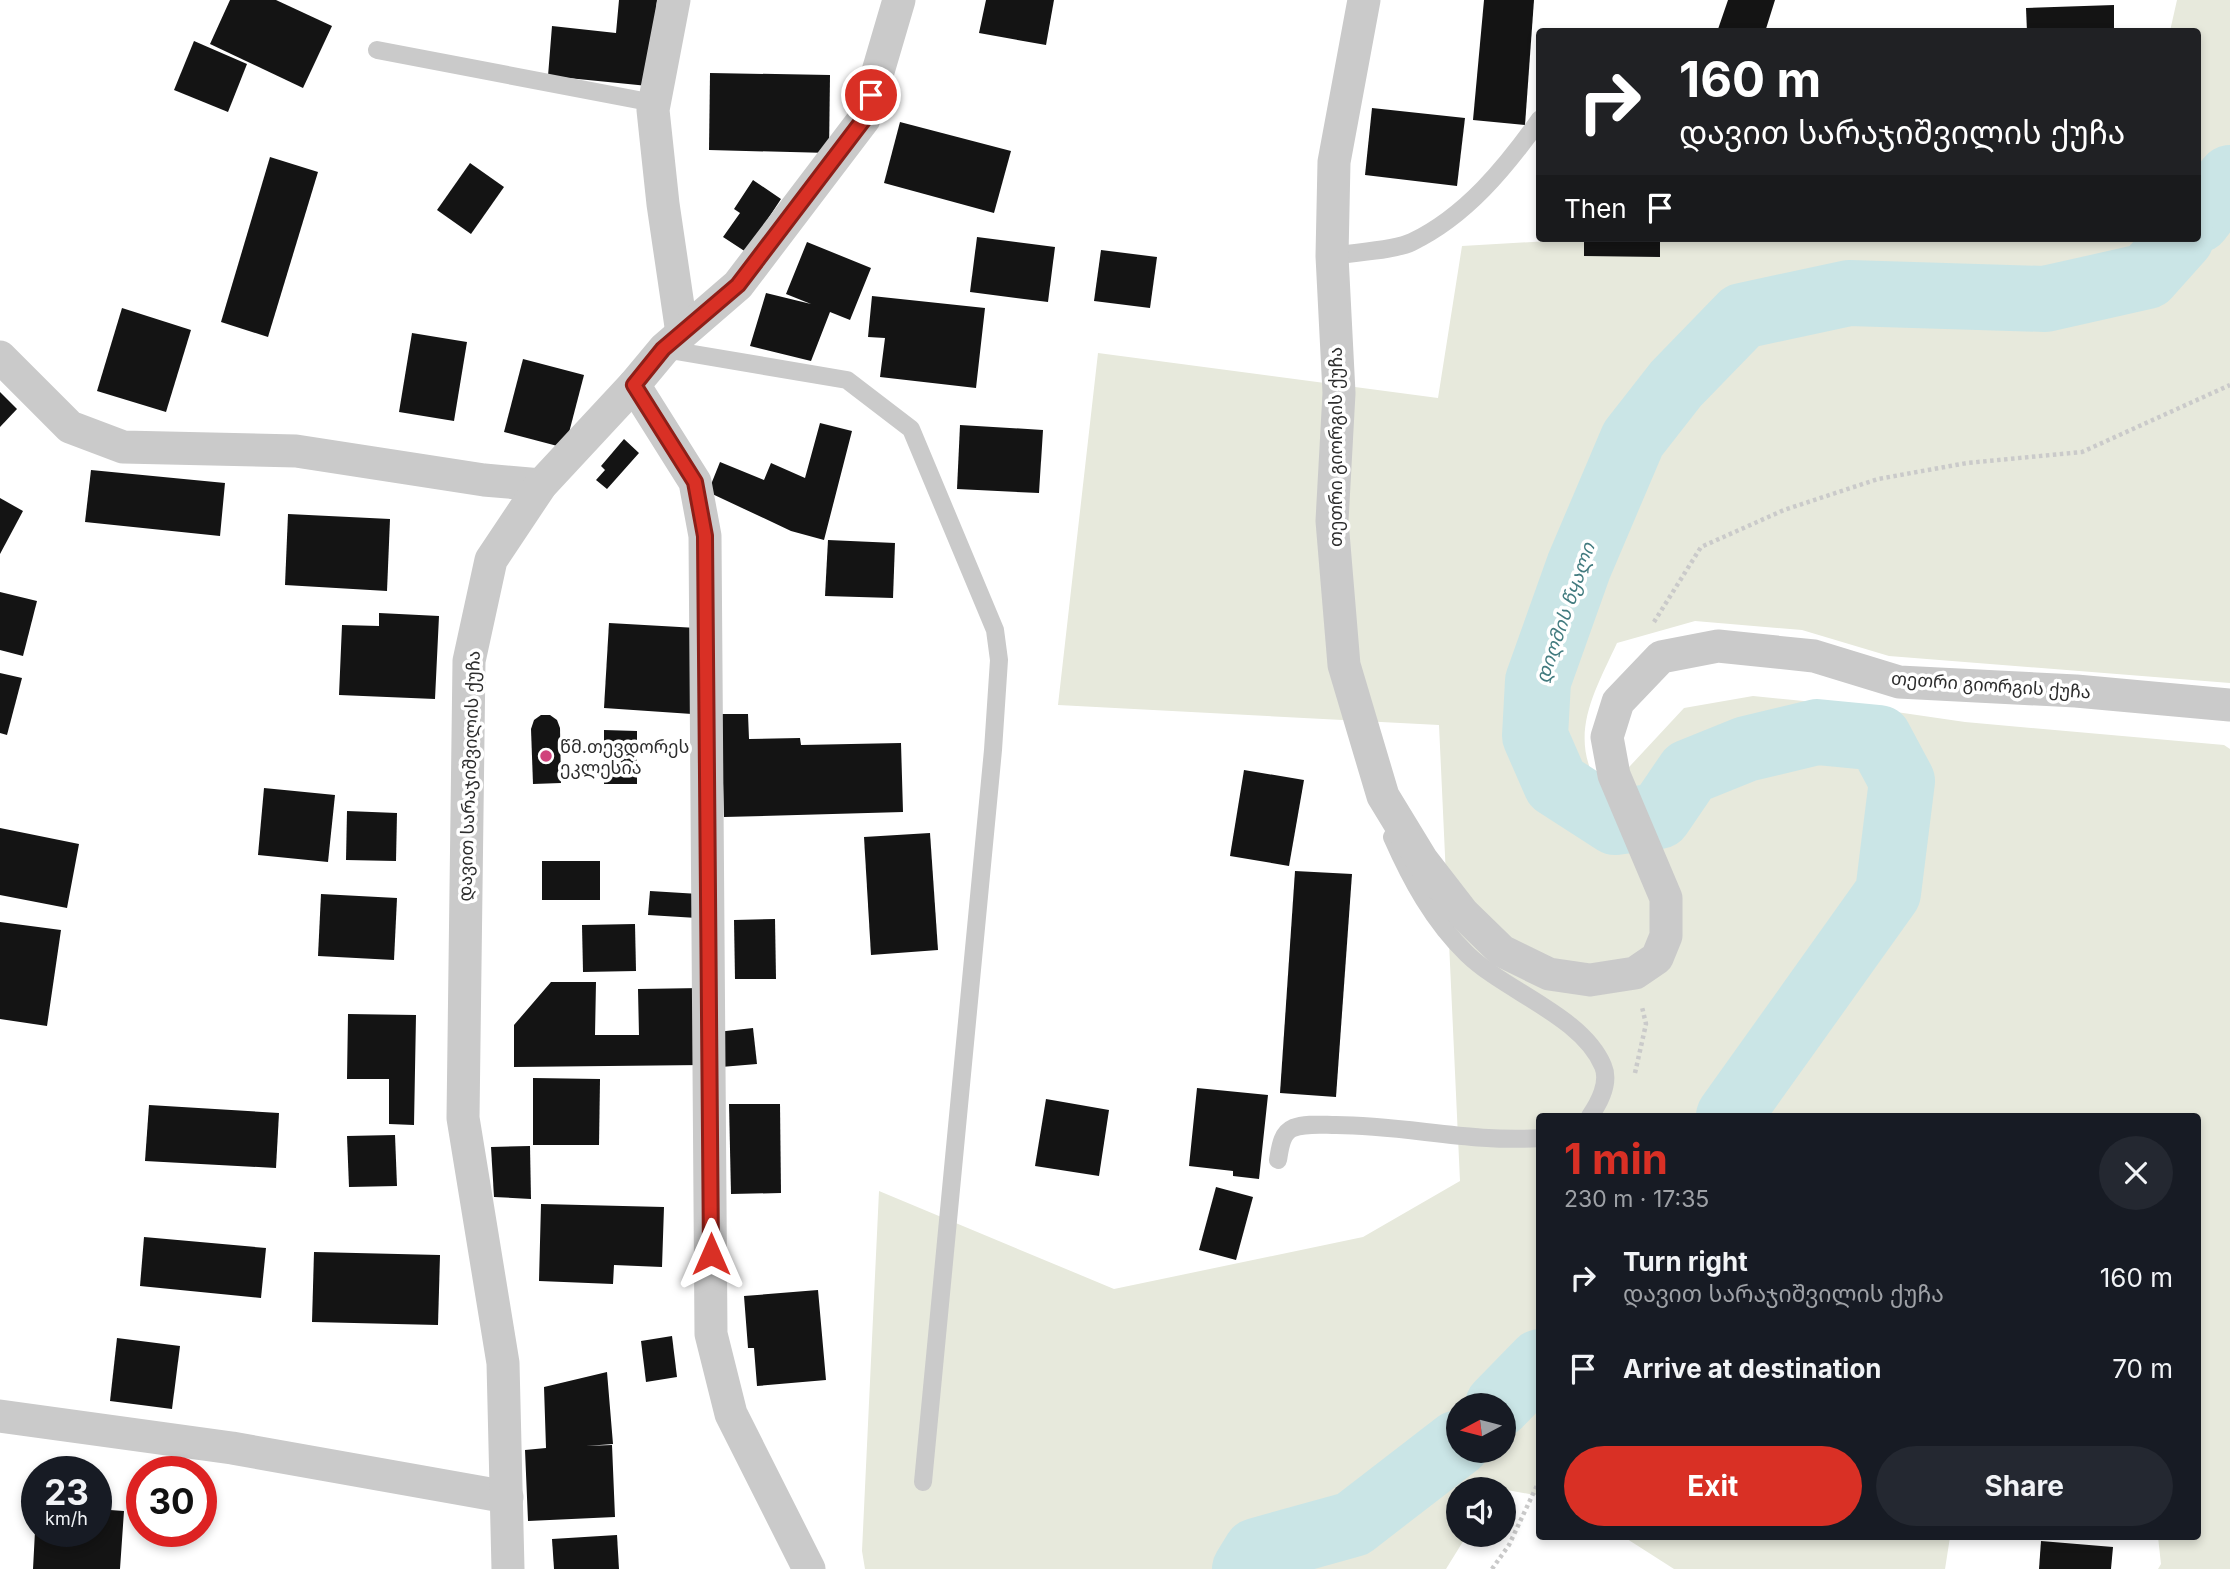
<!DOCTYPE html>
<html lang="en">
<head>
<meta charset="utf-8">
<style>
	:root { --surface:#171b24; --page:#242831; --text:#f1f3f6; --muted:#9ea1a6; --accent:#d93025 }
	body { margin:0; font-family:Inter,"Noto Sans Georgian",sans-serif; background:var(--page); color:var(--text); height:100vh; display:flex; flex-direction:column; font-size:26px; white-space:nowrap }
	* { box-sizing:border-box; margin:0 }
	p { font-size:23px; color:var(--muted) }
	.icon { flex:none; width:38px; height:38px; fill:none; stroke:currentColor; stroke-width:2; stroke-linecap:round; stroke-linejoin:round }
	.map { position:relative; flex:1; overflow:hidden }
	.side { position:absolute; left:1536px; top:1113px; width:665px; height:427px; display:flex; flex-direction:column; background:var(--surface); border-radius:7px; box-shadow:0 4px 10px #0003 }
	.side>* { flex:none }
	.hud { position:absolute; left:1536px; top:28px; width:665px; height:214px; border-radius:7px; box-shadow:0 4px 10px #0003; background:#202124; color:#fff; overflow:hidden }
	.needle { width:46px; rotate:263deg }
	.buttons { position:absolute; left:1446px; top:1393px; display:grid; gap:14px }
	.buttons a { display:grid; place-items:center; width:70px; height:70px; border-radius:50%; background:var(--surface); box-shadow:0 4px 10px #0003; font-size:35px }
	.speed { position:absolute; left:21px; top:1456px; display:flex; gap:14px; font-size:35px; font-weight:700; text-align:center }
	.speed>* { display:grid; place-content:center; width:91px; height:91px; border-radius:50%; background:var(--surface); box-shadow:0 4px 10px #0003; line-height:1 }
	.speed small { font-size:18px; font-weight:400 }
	.speed .limit { border:10px solid #d22; background:#fff; color:#111 }
	.pin { position:absolute; display:grid; place-items:center; width:60px; height:60px; color:#fff; margin:-30px; border:4px solid #fff; border-radius:50%; box-shadow:0 2px 7px #0007 }
	.me { position:absolute; width:77px; margin:-38px; rotate:0deg; stroke-linejoin:round; filter:drop-shadow(0 0 5px #0008) }
	.turn { display:flex; align-items:center; gap:24px; height:147px; padding:0 28px; font-size:32px }
	.turn .icon { width:91px; height:91px; stroke-width:2.5 }
	.turn b { display:block; font-size:49px; line-height:60px }
	.then { display:flex; align-items:center; height:66px; padding:0 28px; background:#0003; gap:14px; font-size:26px }
	.round { display:grid; place-items:center; flex:none; width:74px; height:74px; border-radius:37px; background:var(--page) }
	.overview { display:flex; align-items:center; justify-content:space-between; height:119px; padding:0 28px }
	h1 { font-size:42px; font-weight:700; line-height:52px; color:var(--accent) }
	.cta { display:flex; gap:14px; margin-top:auto; padding:14px 28px }
	.cta a { flex:1; height:80px; border-radius:42px; background:var(--accent); color:#fff; font-size:28px; font-weight:700; line-height:80px; text-align:center }
	.cta a+a { background:var(--page); color:var(--text) }
	ul { padding:0; list-style:none }
	li { display:flex; align-items:center; gap:21px; height:91px; padding:0 28px }
	li div { flex:1 }
	li b { display:block; font-size:26px }
	li em { font-style:normal }
	.map>svg:first-child { display:block }
</style>
</head>
<body>
<div class="map">
<svg width="2230" height="1569" viewBox="0 0 2230 1569">
	<rect width="100%" height="100%" fill="#fff"/>
	<!-- green -->
	<g fill="#e7e9dc" fill-rule="evenodd">
		<path d="M2177 0H2230V683L1889 656 1802 630 1695 621 1617 643C1593 695 1565 740 1604 794L1684 708 1753 696 1855 706 1965 722 2224 745 2230 749V1569H2158L2161 1564 2158 1537 2198 1536V1116H1540V1496L1496 1488 1458 1489V1535H1467L1446 1569H865L862 1551 879 1191 1114 1289 1363 1237 1460 1181 1439 725 1058 705 1098 353 1438 398 1462 246 1602 238H2198V32L2170 31ZM1458 1405H1503V1451H1458Z"/>
		<path d="M1624 1537H1950L1945 1569H1674Z"/>
	</g>
	<g fill="none" stroke-linecap="round" stroke-linejoin="round">
		<!-- river -->
		<g stroke="#cae5e6" stroke-width="66">
			<path d="M2198 220 2230 178"/>
			<path d="M1729 1116 1888 893 1902 781 1879 738 1817 732 1746 749 1689 772 1659 816 1615 822 1556 784 1535 736 1538 681 1579 566 1633 439 1676 384 1742 316 1849 293 2045 299 2147 276 2181 238"/>
			<path d="M1498 1405 1540 1362"/>
			<path d="M1245 1569 1256 1551 1353 1524 1458 1443"/>
		</g>
	</g>
	<!-- building -->
	<g fill="#141414">
		<path d="M230 0H276L332 26 303 88 210 44Z"/>
		<path d="M619 0H657L648 86 548 76 552 26 616 33Z"/>
		<path d="M986 0H1054L1046 45 979 33Z"/>
		<path d="M1484 0H1534L1525 125 1473 120Z"/>
		<path d="M1728 0H1775L1765 32H1717Z"/>
		<path d="M2114 5V32H2027L2026 8Z"/>
		<path d="M194 41 247 64 228 112 174 90Z"/>
		<path d="M710 73 830 75 829 153 709 150Z"/>
		<path d="M1372 108 1465 118 1457 186 1365 175Z"/>
		<path d="M900 122 1011 151 994 213 884 183Z"/>
		<path d="M270 157 318 172 268 337 221 322Z"/>
		<path d="M470 163 504 187 471 234 437 210Z"/>
		<path d="M753 180 781 199 746 252 723 237 740 213 734 209Z"/>
		<path d="M977 237 1055 247 1048 302 970 292Z"/>
		<path d="M1584 238H1660V257L1584 256Z"/>
		<path d="M807 242 871 268 850 320 830 312 811 361 750 346 766 293 811 304 786 294Z"/>
		<path d="M1101 250 1157 257 1150 308 1094 301Z"/>
		<path d="M872 296 985 308 976 388 880 377 885 338 868 337Z"/>
		<path d="M122 308 191 330 166 412 97 391Z"/>
		<path d="M412 333 467 342 454 421 399 412Z"/>
		<path d="M523 359 584 375 565 448 504 432Z"/>
		<path d="M0 392 17 409 0 427Z"/>
		<path d="M820 423 852 431 824 540 791 531 708 492 720 462 764 480 771 463 805 478Z"/>
		<path d="M960 425 1043 430 1039 493 957 489Z"/>
		<path d="M624 439 639 453 607 489 596 480 605 470 601 466Z"/>
		<path d="M91 470 225 483 220 536 85 522Z"/>
		<path d="M0 498 23 511 0 554Z"/>
		<path d="M288 514 390 519 387 591 285 585Z"/>
		<path d="M828 540 895 543 893 598 825 596Z"/>
		<path d="M0 592 37 601 23 656 0 650Z"/>
		<path d="M379 613 439 616 435 699 339 695 342 625 379 626Z"/>
		<path d="M609 623 697 628 692 714 604 708Z"/>
		<path d="M0 673 22 678 7 735 0 733Z"/>
		<path d="M721 714H748L749 739 800 738 801 745 901 743 903 812 724 817Z"/>
		<path d="M541 715H550L557 720 560 728 561 783 533 784 531 729 534 720Z"/>
		<path d="M604 730 637 731V784H604Z"/>
		<path d="M1244 770 1304 780 1289 866 1230 856Z"/>
		<path d="M264 788 335 795 328 862 258 855Z"/>
		<path d="M347 811 397 813 396 861 346 860Z"/>
		<path d="M0 828 79 844 67 908 0 895Z"/>
		<path d="M930 833 938 950 871 955 864 837Z"/>
		<rect x="542" y="861" width="58" height="39"/>
		<path d="M1295 871 1352 874 1336 1097 1280 1093Z"/>
		<path d="M650 891 699 894 697 918 648 915Z"/>
		<path d="M321 894 397 898 394 960 318 956Z"/>
		<path d="M775 919 776 979H735L734 920Z"/>
		<path d="M0 922 61 930 47 1026 0 1019Z"/>
		<path d="M635 924 636 971 583 972 582 925Z"/>
		<path d="M551 982H596L595 1035H639L638 989 702 988 703 1065 514 1067V1025Z"/>
		<path d="M348 1014 416 1015 414 1125 389 1124V1079H347Z"/>
		<path d="M753 1028 757 1064 721 1067 717 1032Z"/>
		<path d="M533 1078 600 1079 599 1145H533Z"/>
		<path d="M1197 1088 1268 1095 1259 1179 1233 1176V1171L1189 1166Z"/>
		<path d="M1046 1099 1109 1110 1099 1176 1035 1166Z"/>
		<path d="M729 1104H780L781 1193 731 1194Z"/>
		<path d="M149 1105 279 1113 276 1168 145 1161Z"/>
		<path d="M395 1135 397 1186 349 1187 347 1136Z"/>
		<path d="M530 1146 531 1199 494 1197 491 1147Z"/>
		<path d="M1216 1187 1253 1197 1236 1260 1199 1250Z"/>
		<path d="M541 1204 664 1207 662 1267 614 1265 613 1284 539 1281Z"/>
		<path d="M144 1237 266 1248 261 1298 140 1286Z"/>
		<path d="M314 1252 440 1255 438 1325 312 1322Z"/>
		<path d="M818 1290 826 1380 757 1386 754 1348H748L744 1296Z"/>
		<path d="M672 1336 677 1377 646 1382 641 1341Z"/>
		<path d="M117 1338 180 1346 172 1409 110 1401Z"/>
		<path d="M607 1372 613 1444 586 1446 612 1445 615 1517 528 1521 525 1450 546 1448 544 1387Z"/>
		<path d="M96 1509 124 1511 120 1569H33L35 1531H96Z"/>
		<path d="M617 1535 619 1569H554L552 1539Z"/>
		<path d="M2041 1541 2113 1547 2111 1569H2039Z"/>
	</g>
	<g fill="none" stroke-linecap="round" stroke-linejoin="round">
		<!-- path -->
		<g stroke="#cacaca" stroke-width="4.5" stroke-dasharray="3.5 3.5" stroke-linecap="butt">
			<path d="M1654 622 1701 547 1784 510 1878 479 1967 463 2082 452 2230 385"/>
			<path d="M1635 1073 1646 1024 1642 1007"/>
			<path d="M1492 1569 1509 1545 1540 1479"/>
		</g>
		<!-- lane -->
		<g stroke="#cacaca" stroke-width="18">
			<path d="M377 50 654 103"/>
			<path d="M1332 256C1354 252 1393 251 1412 242 1466 216 1506 167 1540 119"/>
			<path d="M664 349 847 380 911 429 995 630 999 660 993 750 923 1482"/>
			<path d="M1392 837C1411 880 1433 921 1467 954 1506 992 1582 1016 1603 1066 1610 1082 1599 1103 1590 1116"/>
			<path d="M1278 1160C1280 1149 1281 1133 1293 1128 1306 1123 1323 1125 1336 1125 1404 1125 1472 1143 1540 1138"/>
		</g>
		<!-- street -->
		<g stroke="#cacaca" stroke-width="33">
			<path d="M674 0 653 110 663 204 682 333"/>
			<path d="M1364 0 1334 162 1332 256 1339 393 1332 521 1344 665 1383 796 1422 860 1463 913 1502 951 1549 974 1590 980 1635 973 1657 958 1666 936V898L1614 775 1607 737 1618 702 1661 657 1718 646 1814 656 1899 682 2076 691 2230 705"/>
			<path d="M0 357 70 427 123 447 296 451 484 480 541 485"/>
			<path d="M634 385 695 482 705 536 711 1334 731 1414 809 1569"/>
			<path d="M0 1416 232 1448 507 1497"/>
			<path d="M508 1569 503 1363 463 1118 469 661 491 560 541 485 634 385 664 349 738 285 864 119 899 0"/>
		</g>
	</g>
	<g fill="none" stroke-linecap="round" stroke-linejoin="round">
		<defs>
			<path id="route" d="M711 1254 705 536 695 482 634 385 663 349 738 285 864 119 871 95"/>
		</defs>
		<!-- route casing -->
		<use href="#route" stroke="#8d1f18" stroke-width="18"/>
		<!-- route -->
		<use href="#route" stroke="#d93025" stroke-width="12"/>
	</g>
	<!-- markers -->
	<circle fill="#d0437c" stroke="#fff" stroke-width="2.5" cx="546" cy="756" r="7"/>
	<g text-anchor="middle" dominant-baseline="central" stroke-width="7" stroke-linejoin="round" paint-order="stroke">
		<!-- street labels -->
		<g font-size="18" fill="#2d2d2d" stroke="#fff">
			<text transform="translate(1335 447) rotate(-90)">თეთრი გიორგის ქუჩა</text>
			<text transform="translate(1991 685) rotate(4)">თეთრი გიორგის ქუჩა</text>
			<text transform="translate(469 776) rotate(-88)">დავით სარაჯიშვილის ქუჩა</text>
		</g>
		<!-- poi labels -->
		<g font-size="18" fill="#2d2d2d" stroke="#fff" text-anchor="start">
			<text x="560" y="746">წმ.თევდორეს<tspan x="560" dy="21">ეკლესია</tspan></text>
		</g>
		<!-- water labels -->
		<g font-size="19" font-style="italic" fill="#427b7f" stroke="#fff">
			<text transform="translate(1565 613) rotate(-71)">დიღმის წყალი</text>
		</g>
	</g>
</svg>
<div class="buttons">
<a><svg class="needle" viewBox="-14 -14 28 28"><path d="M0-13l5 13h-10z" fill="#e53935"/><path d="M0 13l5-13h-10z" fill="#9ea1a6"/></svg></a>
<a><svg class="icon" aria-label="sound" viewBox="0 0 24 24"><path d="M4 9h4l5-4v14l-5-4H4zM17 9q2 3 0 6"/></svg></a>
</div>
<div class="speed"><div>23<small>km/h</small></div><div class="limit">30</div></div>
<div class="pin" style="left:871px;top:95px;background:#d93025"><svg class="icon" aria-label="arrive" viewBox="0 0 24 24"><path d="M6 21V4h12l-3 4 3 4H6"/></svg></div>
<svg class="me" style="left:711px;top:1254px" viewBox="-20 -20 40 40"><path d="M0-17L14 15 0 8-14 15z" fill="#d93025" stroke="#fff" stroke-width="4"/></svg>
<div class="hud">
<div class="turn"><svg class="icon" aria-label="right" viewBox="0 0 24 24"><path d="M7 20v-9h11M14 6l5 5-5 5"/></svg><div><b>160 m</b>დავით სარაჯიშვილის ქუჩა</div></div>
<div class="then">Then<svg class="icon" aria-label="arrive" viewBox="0 0 24 24"><path d="M6 21V4h12l-3 4 3 4H6"/></svg></div>
</div>
<section class="side">
<div class="overview"><div><h1>1 min</h1><p>230 m · 17:35</p></div><a class="round"><svg class="icon" aria-label="close" viewBox="0 0 24 24"><path d="M6 6l12 12M18 6L6 18"/></svg></a></div>
<ul>
<li><svg class="icon" aria-label="right" viewBox="0 0 24 24"><path d="M7 20v-9h11M14 6l5 5-5 5"/></svg><div><b>Turn right</b><p>დავით სარაჯიშვილის ქუჩა</p></div><em>160 m</em></li>
<li><svg class="icon" aria-label="arrive" viewBox="0 0 24 24"><path d="M6 21V4h12l-3 4 3 4H6"/></svg><div><b>Arrive at destination</b></div><em>70 m</em></li>
</ul>
<div class="cta"><a>Exit</a><a>Share</a></div>
</section>
</div>
</body>
</html>
